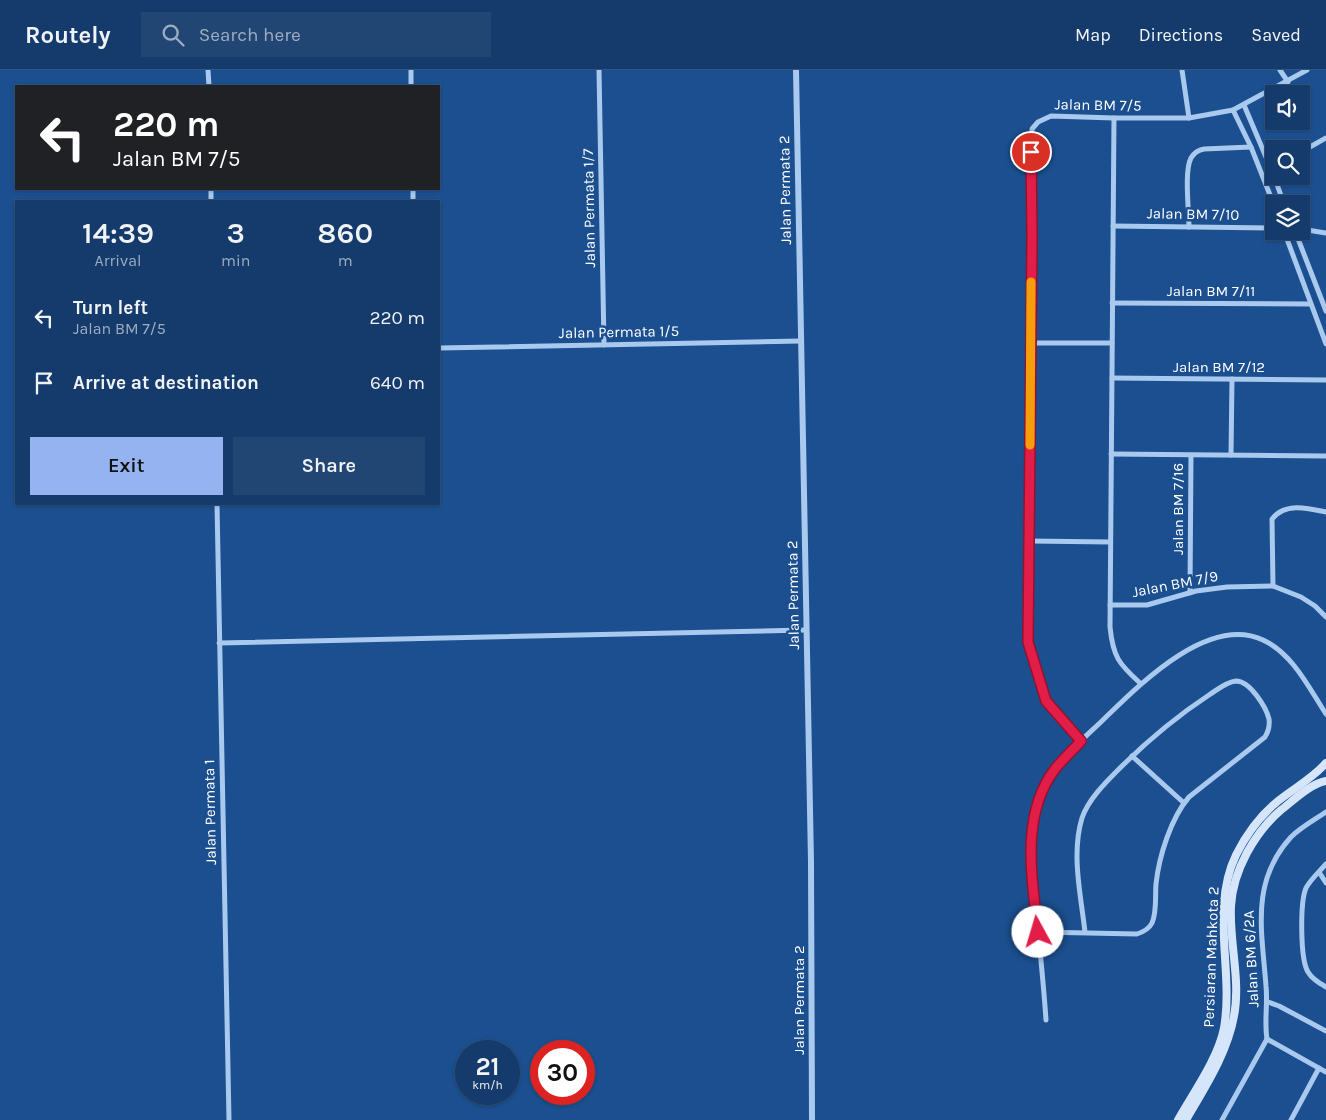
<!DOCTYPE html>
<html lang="en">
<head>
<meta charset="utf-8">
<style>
	:root { --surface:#143b6b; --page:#214673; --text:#f1f3f6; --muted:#9dadc1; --line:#33557e; --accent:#95b2f1 }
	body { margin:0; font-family:Karla,sans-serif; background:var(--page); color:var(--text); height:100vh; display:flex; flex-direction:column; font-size:19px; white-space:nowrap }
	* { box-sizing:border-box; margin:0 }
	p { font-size:16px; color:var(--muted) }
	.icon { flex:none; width:28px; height:28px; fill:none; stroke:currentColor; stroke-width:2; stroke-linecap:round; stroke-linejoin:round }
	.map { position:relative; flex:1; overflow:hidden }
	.sheet { position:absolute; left:15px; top:130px; width:425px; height:305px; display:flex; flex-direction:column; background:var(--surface); border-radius:0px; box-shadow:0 1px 4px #0004,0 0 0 1px var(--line) }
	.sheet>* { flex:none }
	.top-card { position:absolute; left:15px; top:15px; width:425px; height:105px; border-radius:0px; box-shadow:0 1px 4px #0004,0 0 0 1px var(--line); background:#202124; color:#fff; overflow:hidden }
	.fabs { position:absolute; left:1265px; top:15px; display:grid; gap:10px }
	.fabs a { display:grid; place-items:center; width:45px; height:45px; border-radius:0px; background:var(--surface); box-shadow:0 1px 4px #0004,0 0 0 1px var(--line); font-size:25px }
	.speed { position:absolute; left:455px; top:970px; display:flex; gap:10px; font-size:25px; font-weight:700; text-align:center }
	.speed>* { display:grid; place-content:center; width:65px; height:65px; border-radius:50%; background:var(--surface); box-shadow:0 1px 4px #0004,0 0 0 1px var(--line); line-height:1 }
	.speed small { font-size:12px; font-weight:400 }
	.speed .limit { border:8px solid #d22; background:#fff; color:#111 }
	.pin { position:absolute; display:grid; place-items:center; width:42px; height:42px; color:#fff; margin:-21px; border:2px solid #fff; border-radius:50%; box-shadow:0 1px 5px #0007 }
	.me { position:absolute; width:55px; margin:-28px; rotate:354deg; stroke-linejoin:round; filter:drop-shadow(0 0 4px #0008) }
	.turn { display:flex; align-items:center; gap:18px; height:105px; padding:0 15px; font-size:22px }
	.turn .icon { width:65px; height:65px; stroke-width:2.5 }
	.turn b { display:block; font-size:35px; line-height:42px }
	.eta { display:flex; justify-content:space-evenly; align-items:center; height:85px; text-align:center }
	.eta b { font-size:30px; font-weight:600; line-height:35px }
	.cta { display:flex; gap:10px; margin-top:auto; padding:10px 15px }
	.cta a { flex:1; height:58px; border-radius:0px; background:var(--accent); color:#111; font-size:20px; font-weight:600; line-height:58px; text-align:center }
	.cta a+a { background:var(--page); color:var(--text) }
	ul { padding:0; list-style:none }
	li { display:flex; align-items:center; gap:15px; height:65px; padding:0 15px }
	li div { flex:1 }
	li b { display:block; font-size:19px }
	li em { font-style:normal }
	header { display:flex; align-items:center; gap:30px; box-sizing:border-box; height:70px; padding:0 25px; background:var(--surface); border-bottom:1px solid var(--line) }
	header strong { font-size:24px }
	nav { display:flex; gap:28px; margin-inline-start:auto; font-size:18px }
	.search { width:350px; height:45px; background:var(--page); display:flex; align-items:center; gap:12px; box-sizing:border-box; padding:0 18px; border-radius:0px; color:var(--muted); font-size:19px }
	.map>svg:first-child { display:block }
</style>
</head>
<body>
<header>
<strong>Routely</strong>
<div class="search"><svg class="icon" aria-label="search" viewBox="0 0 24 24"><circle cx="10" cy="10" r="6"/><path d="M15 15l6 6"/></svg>Search here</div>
<nav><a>Map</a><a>Directions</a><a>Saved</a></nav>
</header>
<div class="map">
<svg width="1326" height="1050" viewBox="0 0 1326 1050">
	<rect width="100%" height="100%" fill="#1b4f8f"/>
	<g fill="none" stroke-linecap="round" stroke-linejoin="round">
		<!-- minor -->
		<g stroke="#a9c9ee" stroke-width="5">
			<path d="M208 0 209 16"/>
			<path d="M411 0V16"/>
			<path d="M599 0 604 275"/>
			<path d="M1182 0 1189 48"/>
			<path d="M1280 0 1288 12"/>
			<path d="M1244 35 1274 106"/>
			<path d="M1233 40 1251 77 1274 135"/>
			<path d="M1114 48 1110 557C1113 587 1119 594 1140 613"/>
			<path d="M1301 82 1326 68"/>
			<path d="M1274 106 1284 134"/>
			<path d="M211 119V131"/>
			<path d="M413 119V131"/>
			<path d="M1113 156 1274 158"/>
			<path d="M1189 157C1189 141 1184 101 1191 88 1194 83 1198 80 1204 79L1251 77"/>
			<path d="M1301 159 1326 163"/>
			<path d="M1284 161 1326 274"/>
			<path d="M1295 161 1326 241"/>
			<path d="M1112 233 1310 234"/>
			<path d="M1031 273H1112"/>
			<path d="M439 278 801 271"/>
			<path d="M1112 308 1326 310"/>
			<path d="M1111 384 1326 386"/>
			<path d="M1231 385 1232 309"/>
			<path d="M217 434 229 1050"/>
			<path d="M1029 471 1110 472"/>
			<path d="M1273 516 1272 449C1285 432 1308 438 1326 442"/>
			<path d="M1190 523 1191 385"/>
			<path d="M1110 535H1147L1196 521 1227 517 1273 516 1301 527 1315 536 1326 547"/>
			<path d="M219 573 806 560"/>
			<path d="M1081 671 1046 631 1028 573 1032 59 1038 52 1051 46 1114 48H1189L1233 40 1307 0"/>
			<path d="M1132 686 1184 733"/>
			<path d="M1326 794C1319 802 1311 809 1306 818 1300 832 1300 889 1308 902 1312 909 1319 913 1326 917"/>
			<path d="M1319 802 1326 813"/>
			<path d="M1038 862 1137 864C1143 862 1149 859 1152 853 1157 842 1155 826 1156 814 1159 786 1171 748 1189 727L1265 667C1268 662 1270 656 1269 649 1266 637 1250 611 1236 611 1226 612 1217 620 1209 625 1174 648 1148 670 1118 700 1105 713 1088 730 1082 748 1071 784 1081 826 1085 862"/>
			<path d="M1268 932 1279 936 1326 961"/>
			<path d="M1046 950C1044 920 1041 890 1038 860 1034 820 1025 775 1036 736 1046 700 1078 674 1103 650 1138 616 1208 544 1263 570 1293 584 1309 618 1326 644"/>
			<path d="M1267 969C1264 951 1268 934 1266 916 1262 861 1250 812 1291 767 1301 757 1314 750 1326 742"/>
			<path d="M1267 969 1326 1002"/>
			<path d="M1222 1050 1267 969"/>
			<path d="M1291 1050 1319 998"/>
		</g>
		<!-- tertiary -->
		<path stroke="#a9c9ee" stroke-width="6" d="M796 0 811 792 812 1050"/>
		<!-- secondary -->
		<g stroke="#d6e6fa" stroke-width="8">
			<path d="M1178 1050C1193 1023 1218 989 1224 958 1234 901 1210 839 1236 785 1246 765 1261 745 1278 731 1294 718 1312 709 1326 693"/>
			<path d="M1186 1050C1205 1017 1227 984 1234 946 1241 910 1229 872 1231 836 1233 800 1255 762 1281 740 1294 730 1310 714 1326 711"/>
		</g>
	</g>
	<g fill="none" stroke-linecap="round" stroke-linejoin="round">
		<defs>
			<path id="route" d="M1031 82 1032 167 1028 572 1046 631 1081 671C1073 680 1063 689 1055 699 1020 745 1032 808 1038 862"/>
		</defs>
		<!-- route casing -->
		<use href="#route" stroke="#92132f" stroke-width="12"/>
		<!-- route -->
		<use href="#route" stroke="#e11d48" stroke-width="9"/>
		<!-- slow -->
		<path stroke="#f59e0b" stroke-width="9" d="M1030 375 1031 212"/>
	</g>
	<g text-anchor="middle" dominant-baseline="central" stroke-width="5" stroke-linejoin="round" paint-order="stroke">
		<!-- street labels -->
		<g font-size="15" fill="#fff" stroke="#1b4f8f">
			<text transform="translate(1098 35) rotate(1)">Jalan BM 7/5</text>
			<text transform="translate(785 120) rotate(-91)">Jalan Permata 2</text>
			<text transform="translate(589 138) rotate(-91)">Jalan Permata 1/7</text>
			<text transform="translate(1193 144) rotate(1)">Jalan BM 7/10</text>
			<text x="1211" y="221">Jalan BM 7/11</text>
			<text transform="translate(619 262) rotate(-1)">Jalan Permata 1/5</text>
			<text x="1219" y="297">Jalan BM 7/12</text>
			<text transform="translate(1178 439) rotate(-90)">Jalan BM 7/16</text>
			<text transform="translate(1175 514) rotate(-11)">Jalan BM 7/9</text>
			<text transform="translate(793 525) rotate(-91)">Jalan Permata 2</text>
			<text transform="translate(210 742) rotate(-91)">Jalan Permata 1</text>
			<text transform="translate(1211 887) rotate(-88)">Persiaran Mahkota 2</text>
			<text transform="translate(1251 889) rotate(-93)">Jalan BM 6/2A</text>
			<text transform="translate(799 930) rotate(-90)">Jalan Permata 2</text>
		</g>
	</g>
</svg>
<div class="fabs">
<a><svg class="icon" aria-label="sound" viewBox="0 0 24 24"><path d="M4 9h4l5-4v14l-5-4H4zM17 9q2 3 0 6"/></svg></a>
<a><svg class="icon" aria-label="search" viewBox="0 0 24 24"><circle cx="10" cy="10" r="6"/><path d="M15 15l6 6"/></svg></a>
<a><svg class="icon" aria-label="layers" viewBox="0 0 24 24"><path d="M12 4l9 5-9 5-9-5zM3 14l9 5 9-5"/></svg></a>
</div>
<div class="speed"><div>21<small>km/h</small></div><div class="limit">30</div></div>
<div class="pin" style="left:1031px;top:82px;background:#d93025"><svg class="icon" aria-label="arrive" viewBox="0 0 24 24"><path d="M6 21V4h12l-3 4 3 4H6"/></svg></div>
<svg class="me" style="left:1038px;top:862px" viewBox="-20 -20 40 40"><circle r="19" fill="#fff"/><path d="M0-13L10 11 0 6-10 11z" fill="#e11d48"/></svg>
<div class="top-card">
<div class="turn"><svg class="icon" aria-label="left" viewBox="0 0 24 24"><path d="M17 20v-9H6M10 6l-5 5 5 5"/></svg><div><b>220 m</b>Jalan BM 7/5</div></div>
</div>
<section class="sheet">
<div class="eta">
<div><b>14:39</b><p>Arrival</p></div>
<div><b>3</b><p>min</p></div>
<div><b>860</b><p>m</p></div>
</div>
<ul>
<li><svg class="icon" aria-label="left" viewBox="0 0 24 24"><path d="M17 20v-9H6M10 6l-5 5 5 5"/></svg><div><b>Turn left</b><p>Jalan BM 7/5</p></div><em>220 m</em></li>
<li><svg class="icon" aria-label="arrive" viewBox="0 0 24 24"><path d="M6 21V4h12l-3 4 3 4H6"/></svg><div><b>Arrive at destination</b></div><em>640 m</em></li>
</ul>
<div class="cta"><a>Exit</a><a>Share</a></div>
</section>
</div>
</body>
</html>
